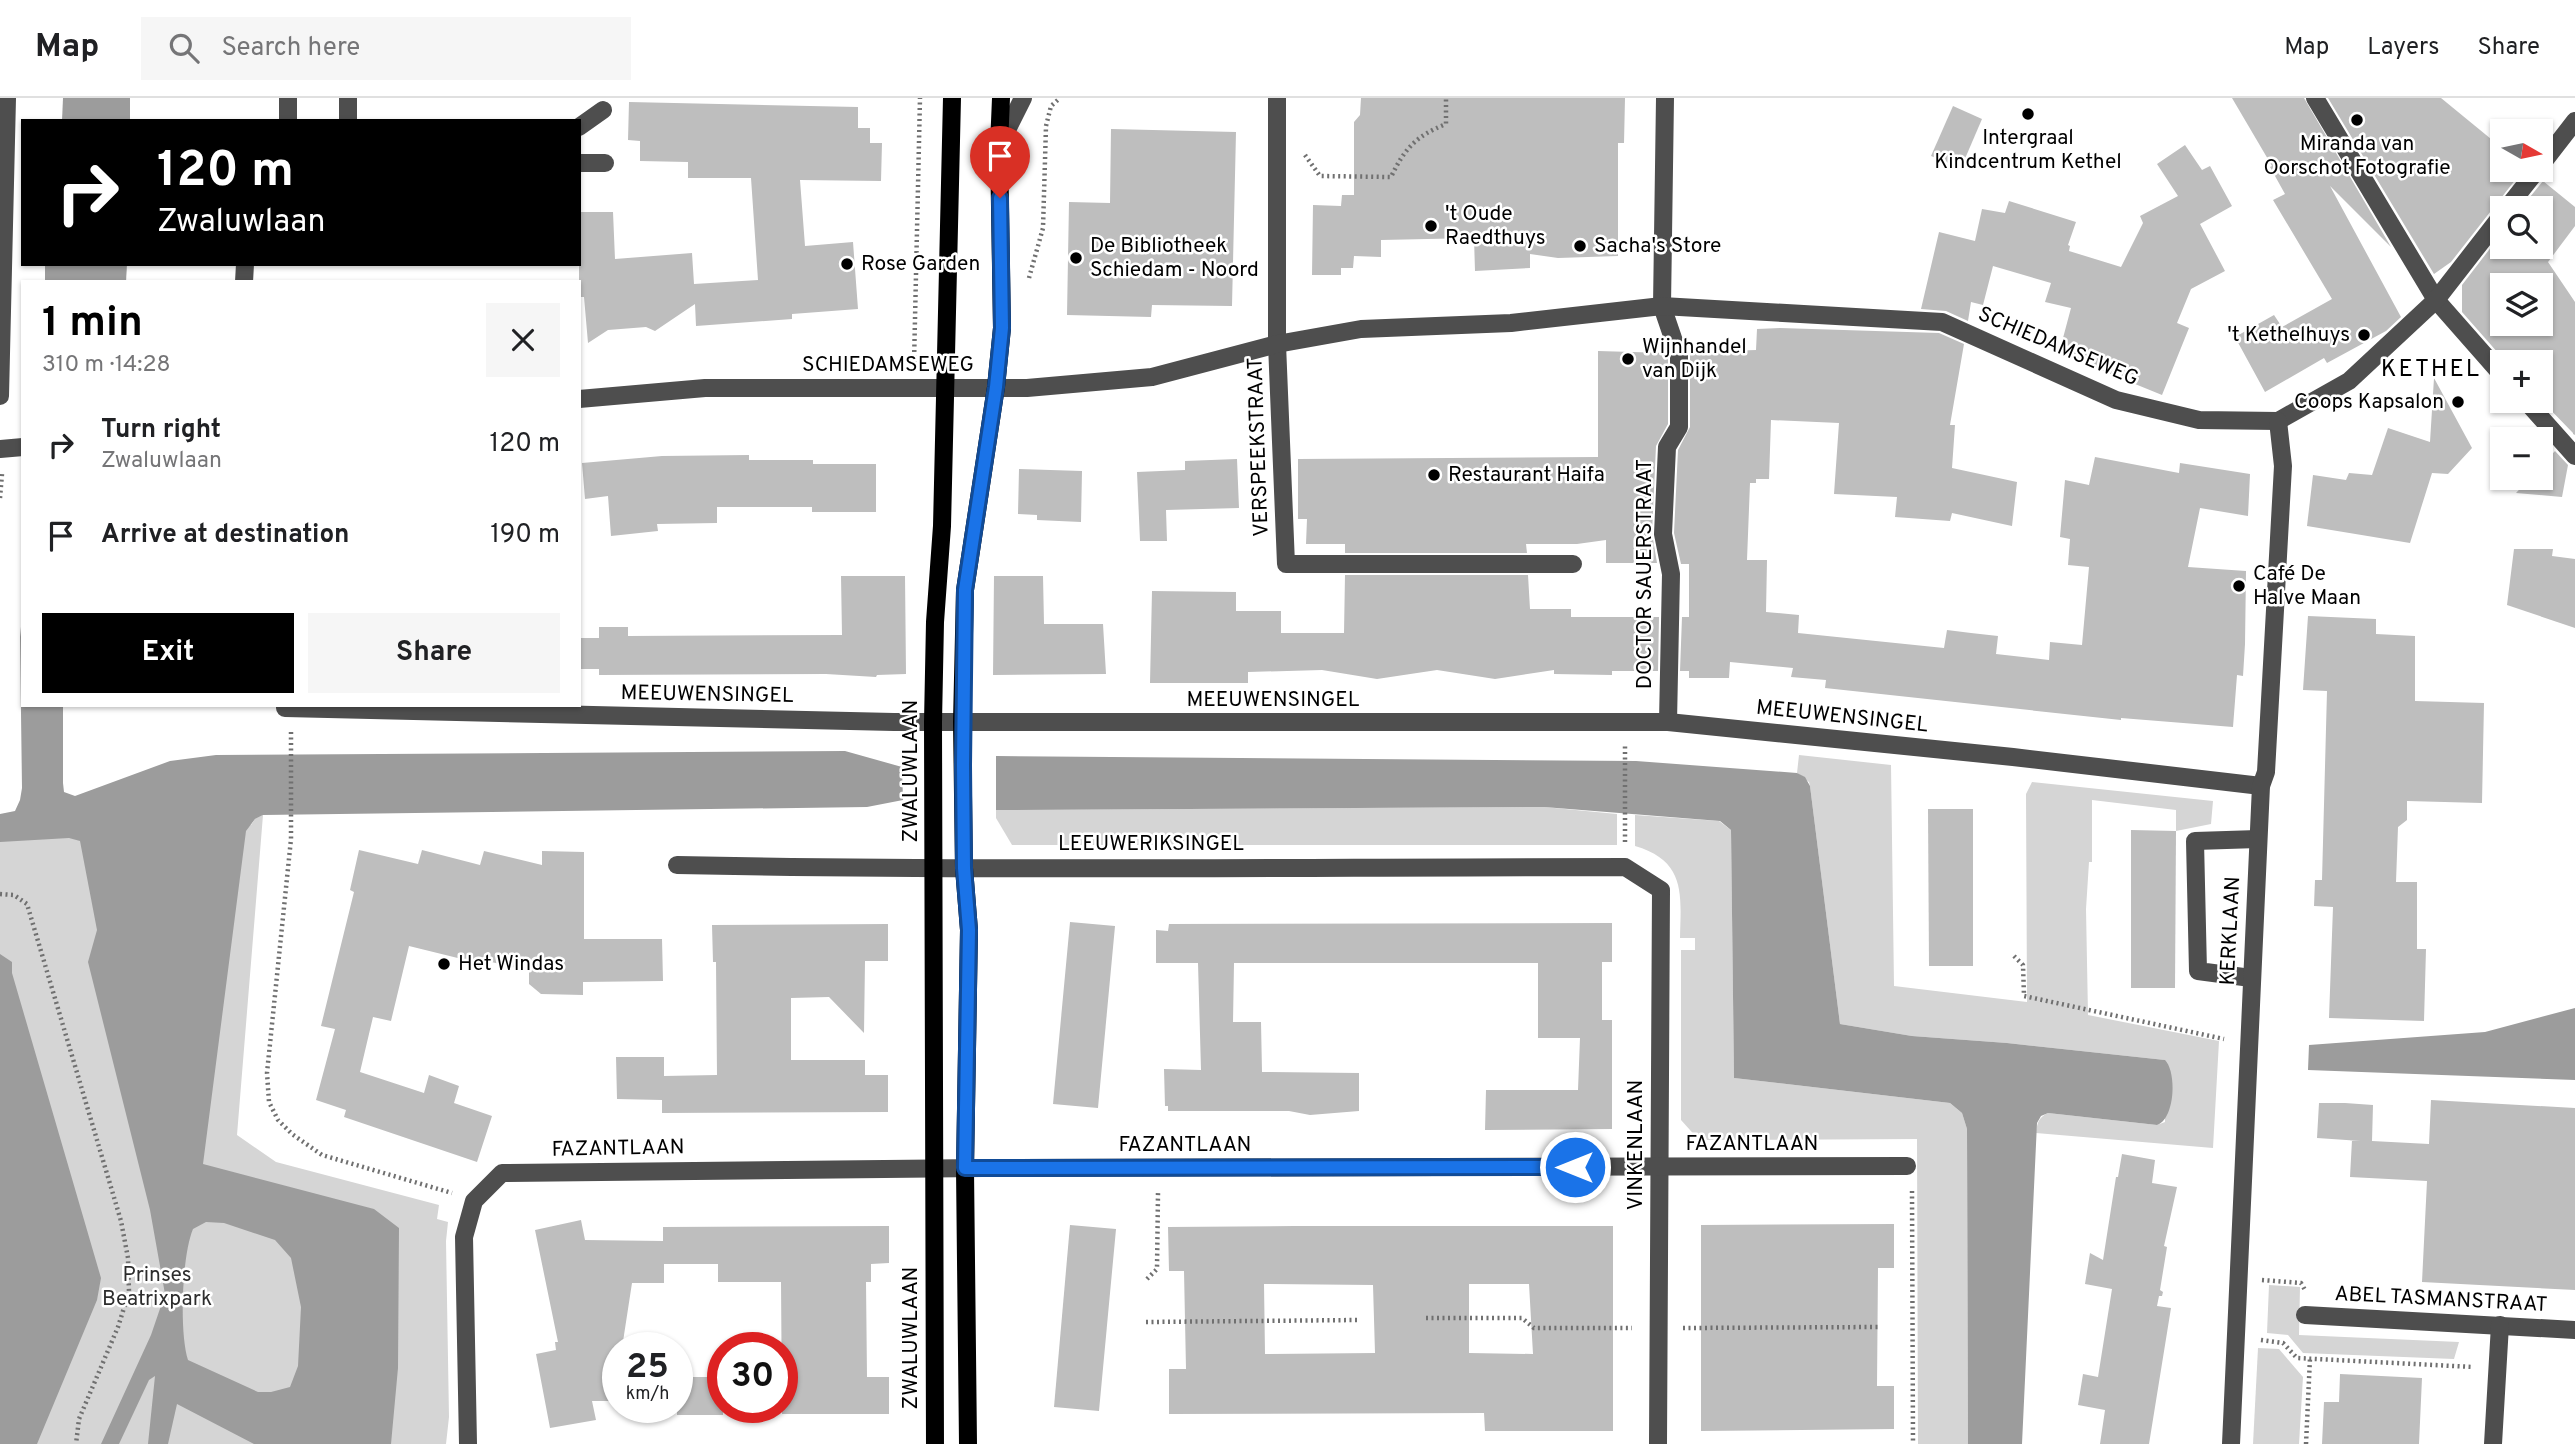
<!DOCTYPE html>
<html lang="en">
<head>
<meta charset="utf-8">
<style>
	:root { --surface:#fff; --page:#f6f6f6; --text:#202124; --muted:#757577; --line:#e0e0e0; --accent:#000 }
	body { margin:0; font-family:Overpass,sans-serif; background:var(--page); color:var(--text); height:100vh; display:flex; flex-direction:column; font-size:26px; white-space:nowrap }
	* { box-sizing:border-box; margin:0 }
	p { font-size:23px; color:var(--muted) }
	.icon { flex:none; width:38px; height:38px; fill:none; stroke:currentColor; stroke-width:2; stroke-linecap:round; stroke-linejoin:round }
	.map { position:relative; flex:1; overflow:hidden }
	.side { position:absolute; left:21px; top:182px; width:560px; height:427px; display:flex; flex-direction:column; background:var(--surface); border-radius:0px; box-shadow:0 2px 5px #0004 }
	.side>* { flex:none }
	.banner { position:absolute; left:21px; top:21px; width:560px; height:147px; border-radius:0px; box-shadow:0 2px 5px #0004; background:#000; color:#fff; overflow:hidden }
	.needle { width:46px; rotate:99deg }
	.tools { position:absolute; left:2490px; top:21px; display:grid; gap:14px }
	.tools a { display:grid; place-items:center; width:63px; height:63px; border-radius:0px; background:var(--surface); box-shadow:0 2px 5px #0004; font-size:35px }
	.speed { position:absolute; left:602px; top:1234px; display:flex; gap:14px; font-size:35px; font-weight:700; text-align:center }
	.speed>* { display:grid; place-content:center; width:91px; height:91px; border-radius:50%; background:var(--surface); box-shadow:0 2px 5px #0004; line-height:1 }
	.speed small { font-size:18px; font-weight:400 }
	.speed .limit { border:10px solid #d22; background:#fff; color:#111 }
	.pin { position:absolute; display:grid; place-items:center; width:60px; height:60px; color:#fff; margin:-72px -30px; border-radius:50% 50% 50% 0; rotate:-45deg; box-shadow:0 0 7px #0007 }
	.pin .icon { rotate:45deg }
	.me { position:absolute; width:77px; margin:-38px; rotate:270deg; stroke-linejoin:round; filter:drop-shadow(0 0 5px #0008) }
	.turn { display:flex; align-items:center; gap:24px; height:147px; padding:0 21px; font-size:32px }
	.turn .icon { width:91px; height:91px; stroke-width:2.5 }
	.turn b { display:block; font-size:49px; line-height:60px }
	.round { display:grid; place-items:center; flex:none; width:74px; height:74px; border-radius:0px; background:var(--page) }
	.overview { display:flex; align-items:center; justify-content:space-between; height:119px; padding:0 21px }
	h1 { font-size:42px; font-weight:700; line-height:52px; color:var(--accent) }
	.button { display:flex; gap:14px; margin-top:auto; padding:14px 21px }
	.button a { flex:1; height:80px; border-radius:0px; background:var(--accent); color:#fff; font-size:28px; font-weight:700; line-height:80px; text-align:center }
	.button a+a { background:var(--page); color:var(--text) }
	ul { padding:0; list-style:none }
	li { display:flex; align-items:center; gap:21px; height:91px; padding:0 21px }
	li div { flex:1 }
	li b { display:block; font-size:26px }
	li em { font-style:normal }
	header { display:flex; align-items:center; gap:42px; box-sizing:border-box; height:98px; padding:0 35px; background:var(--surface); border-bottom:2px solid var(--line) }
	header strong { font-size:33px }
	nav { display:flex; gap:38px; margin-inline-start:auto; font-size:24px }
	.search { width:490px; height:63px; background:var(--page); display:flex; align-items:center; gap:18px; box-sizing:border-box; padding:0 24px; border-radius:0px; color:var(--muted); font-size:26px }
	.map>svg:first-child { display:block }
</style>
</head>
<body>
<header>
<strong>Map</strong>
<div class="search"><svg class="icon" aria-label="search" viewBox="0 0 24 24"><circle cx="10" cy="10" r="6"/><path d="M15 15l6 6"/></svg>Search here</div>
<nav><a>Map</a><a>Layers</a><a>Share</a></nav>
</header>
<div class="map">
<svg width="2575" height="1346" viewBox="0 0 2575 1346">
	<rect width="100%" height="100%" fill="#fff"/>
	<!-- green -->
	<g fill="#d5d5d5">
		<path d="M1799 657 1891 667 1894 888 2027 904 2026 696 2032 684 2213 703 2211 726 2176 733V712L2092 702V764H2089L2086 811 2088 917 2219 943 2213 1050 2036 1035C2037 1025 2039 1019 2048 1015L2157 1027 2165 1024V962L2007 945 1912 938 1840 926 1810 688 1809 684 1797 675Z"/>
		<path d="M1544 709 1617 716V747H1012L996 720V712Z"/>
		<path d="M263 717 237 1037 276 1064 439 1107 437 1121 448 1124 446 1143 449 1319 446 1346H9L0 1172V739L251 727 255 721Z"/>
		<path d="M1635 717 1719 723 1731 732 1734 980 1950 1005 1962 1015 1967 1031 1968 1346H1918L1917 1041 1699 1042 1681 1022V852H1695V840H1680C1681 796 1686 763 1635 748Z"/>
		<path d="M2269 1187 2300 1189 2299 1237 2459 1244 2454 1261 2303 1255 2288 1237 2267 1235Z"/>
		<path d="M2258 1250 2279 1251 2303 1279 2299 1346H2253Z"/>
	</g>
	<!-- water -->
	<g fill="#9c9c9c" fill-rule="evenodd">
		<path d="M63 0H130V23H62Z"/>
		<path d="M45 166H127L126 184H45Z"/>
		<path d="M23 508V607H63V685L64 694 75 698 170 663 216 657 845 653 902 669 903 702 867 709 263 717 255 721 246 733 203 1066 374 1111 399 1130 398 1270 391 1346H254L177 1306 168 1346H148L155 1278 149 1282 119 1346H101L151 1237 165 1196 150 1112 88 864 97 832 80 743 69 740 0 744V716L15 713 20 702 22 690 20 539ZM206 1124 224 1125 275 1142 291 1160 301 1209 298 1268 290 1289 271 1294H258L188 1262C179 1234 182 1157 193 1131Z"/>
		<path d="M996 658 1636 663 1797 675 1805 679 1810 688 1840 926 1912 938 2007 945 2165 962C2177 974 2175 1021 2157 1027L2048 1015 2041 1018 2037 1025 2022 1346H1968L1967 1031 1962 1015 1950 1005 1734 980 1731 732 1720 723 1544 709 996 712Z"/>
		<path d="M0 856 12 864V875L101 1180 97 1202 37 1346H0Z"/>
		<path d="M2575 910V982L2308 972 2309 947 2485 934Z"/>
	</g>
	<!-- building -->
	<g fill="#bebebe" fill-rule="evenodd">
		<path d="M1361 0H1625L1624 45H1618V158L1558 160 1530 156V170L1475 173 1474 140 1381 142V159L1354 158 1353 170H1341V177H1312L1313 107 1341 108 1342 97H1354V24L1360 17Z"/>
		<path d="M2232 0H2304L2391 149 2330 88 2401 219 2386 233 2327 265 2324 260 2265 294 2235 239 2274 217 2282 229 2332 201 2273 102 2285 96 2270 69 2272 68Z"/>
		<path d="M2328 0H2441L2502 50V72H2523L2451 164 2434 176Z"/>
		<path d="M629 4 858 9V30H870V45H882L881 83 800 82 805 148 853 144 858 211 792 216V221L696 228 695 206 655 233 646 229 608 232 588 245 584 199H579V114H613L615 161 692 155 694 186 758 182 751 80H688V64L640 63V43L628 42Z"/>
		<path d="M1953 8 1982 21 1961 70 1931 58Z"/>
		<path d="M1111 31 1236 34 1232 208 1152 207 1151 219 1067 217 1069 104 1110 105Z"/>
		<path d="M2185 47 2202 72 2210 68 2232 108 2200 126 2225 173 2191 191 2177 225 2189 230 2162 297 2059 255 2071 210 2045 204 2051 185 1993 168 1983 207 1971 204 1968 223 1946 213 1921 211 1939 134 1975 143 1982 111 2005 115 2009 103 2076 124 2068 147 2070 148 2069 153 2121 169 2143 125 2140 118 2178 98 2157 66Z"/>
		<path d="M2543 83 2575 109V128L2548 164 2575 204V337L2573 336V338V335L2541 302V264H2506L2462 214V187L2502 135V149H2541V110H2521ZM2502 187H2541V226H2502Z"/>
		<path d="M1780 230 1939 235 1964 246 1950 327H1955L1952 370 2017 384 2012 428 1952 415 1950 423 1895 419 1897 399 1834 396 1839 325 1771 322 1769 381H1756V385H1750L1747 462H1767L1766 514 1799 517 1798 535 1944 550 1947 532 1971 535 1998 538 1996 556 2049 562 2050 544 2082 547 2089 469 2068 467 2070 441 2060 439 2065 382 2089 387 2095 359 2179 375 2180 365 2250 376 2248 418 2200 410 2188 469 2246 473 2245 546 2243 578 2237 577 2233 629 2121 620V622L1825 590 1826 582 1791 579 1793 570 1730 564 1729 580H1689V573H1680L1682 519H1689V466H1681L1674 435 1678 352 1690 329V256H1696V254L1756 252 1757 231Z"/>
		<path d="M1598 253 1666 255 1668 260V326L1656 348 1652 435 1657 465H1606V442L1577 446H1526L1527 455H1345V446H1306L1307 421H1298V361L1598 359Z"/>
		<path d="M2434 280 2472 350 2448 376 2432 375 2410 445 2307 428 2313 377 2346 382 2349 375 2372 377 2388 330 2430 344Z"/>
		<path d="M2555 353 2568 367 2562 399 2516 395 2530 380H2541V368Z"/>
		<path d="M749 357V362H813V366H876V414H812V409H717V425L657 426 658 433 611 438 608 398 585 401 582 365 662 358Z"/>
		<path d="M1237 361 1239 410 1166 412 1167 443H1140L1137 374 1185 372V363Z"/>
		<path d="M1019 371 1082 373 1081 424 1037 422V417L1018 416Z"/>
		<path d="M2514 451H2553L2552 458 2575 461V530L2507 507Z"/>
		<path d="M1345 477H1528L1530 511H1571V519H1659L1658 573H1612V577L1554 576V572L1495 581 1437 572 1377 581 1322 572 1248 574V585H1150L1152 493 1236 494V513H1281V535H1344Z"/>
		<path d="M841 478H905L906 576 877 577 876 579 826 576 599 577V571H579V540H599V529H628V538L842 537Z"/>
		<path d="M994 478H1043L1044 526H1103L1106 576 993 577Z"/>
		<path d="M2308 518 2376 521V536L2415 538V603L2484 605 2482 705 2407 703V722L2398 729 2396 784H2417V851H2426L2424 923 2329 920 2333 809 2314 808 2315 782H2322L2327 593 2303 592Z"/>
		<path d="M1928 711H1973V868H1929Z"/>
		<path d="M2131 732 2176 733 2175 890H2131Z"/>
		<path d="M359 752 418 766 422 752 480 767 484 753 542 767V753L584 754V841H662L663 883 583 884V897L541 896 529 886V873L479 861 478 865 409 848 391 923 373 919 360 974 424 995 429 977 459 988 454 1005 492 1018 477 1064 344 1019 346 1012 316 1002 335 931 321 928 354 794 350 792Z"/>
		<path d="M1070 824 1115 828 1098 1010 1053 1006Z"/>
		<path d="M1612 825V864H1602V922H1612V1031L1485 1032 1486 992H1578L1580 940H1538V865H1234L1233 924H1261L1262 974 1359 975V1013L1310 1017 1289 1013H1168V1008H1165L1164 971 1201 972 1198 865H1156V832L1168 833 1169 826Z"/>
		<path d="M888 826V863H865L864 935 829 899 791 900V962H865V977H888V1014L662 1015V1002L617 1001 616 959H664V978L717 977 716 864H713L712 827Z"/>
		<path d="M2431 1002 2575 1010V1192L2422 1184 2427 1083 2350 1079 2352 1042 2361 1043 2317 1040 2319 1005H2345L2373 1007 2372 1043 2429 1046Z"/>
		<path d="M2122 1056 2155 1062 2152 1085 2177 1089 2164 1148 2167 1149 2160 1192 2163 1194 2162 1198H2159L2157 1208 2171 1210 2149 1346H2100L2105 1312 2078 1307 2083 1276 2098 1279 2112 1191 2085 1186 2090 1155 2103 1162 2116 1079H2118Z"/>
		<path d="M581 1122 585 1142 663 1143V1129L889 1128V1165L871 1166V1184H866L867 1279H889V1316H782L781 1184H718V1166H664V1185H632L622 1250H618V1303H592L596 1322 550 1330 536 1256 556 1252 555 1244H558L535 1132Z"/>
		<path d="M1894 1126V1170H1878L1877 1288H1894V1331L1701 1333V1127Z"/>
		<path d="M1070 1127 1116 1131 1099 1313 1054 1309Z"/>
		<path d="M1295 1128H1613V1333H1485L1484 1315 1169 1316V1271H1186L1184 1173H1169L1168 1129ZM1264 1186 1373 1187 1375 1255 1265 1256ZM1469 1186H1529L1533 1256 1469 1255Z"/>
		<path d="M2340 1276 2422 1280 2419 1346H2322L2324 1304H2339Z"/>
		<rect x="677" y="1279" width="46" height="38"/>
	</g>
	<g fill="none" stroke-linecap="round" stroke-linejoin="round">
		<!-- path -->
		<g stroke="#707070" stroke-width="4.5" stroke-dasharray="2 3.5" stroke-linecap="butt">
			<path d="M1305 57 1320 78 1391 79C1405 50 1416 38 1446 26V0"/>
			<path d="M1029 180 1043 130 1046 28 1051 8 1060 0"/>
			<path d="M914 265 920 0"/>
			<path d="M0 400 2 376"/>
			<path d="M291 634V741L267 975 269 1004 278 1022 292 1036 322 1057 452 1095"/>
			<path d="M1625 744V648"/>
			<path d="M0 796 14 797 27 806 121 1123 128 1160 129 1194 118 1229 79 1321 76 1346"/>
			<path d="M2014 858 2023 867 2024 898 2224 941"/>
			<path d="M1912 1093 1913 1346"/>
			<path d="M1147 1181 1157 1171 1158 1095"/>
			<path d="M2262 1182 2301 1185 2305 1192"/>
			<path d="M1426 1220H1522L1534 1230H1632"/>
			<path d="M1146 1224 1358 1222"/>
			<path d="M1683 1230 1878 1229"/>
			<path d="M2261 1242 2283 1245 2297 1260 2473 1269"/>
			<path d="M2306 1346 2310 1260"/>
		</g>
		<!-- minor -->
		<g stroke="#4e4e4e" stroke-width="18">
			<path d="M1277 0V246L1286 466H1573"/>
			<path d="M1665 0 1662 208 1679 258V329L1667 349 1663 436 1671 476 1668 624"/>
			<path d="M2315 0 2436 202 2502 277"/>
			<path d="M288 23V0"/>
			<path d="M348 23V0"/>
			<path d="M579 29 603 12"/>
			<path d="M999 48 1023 0"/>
			<path d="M579 65H605"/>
			<path d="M2541 67 2575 23"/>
			<path d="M2507 110 2537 72"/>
			<path d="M244 184 245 166"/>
			<path d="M0 298 7 0"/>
			<path d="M579 301 705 290H1027L1152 279 1277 246 1361 231 1511 225 1662 208 1942 224 2116 302 2199 322 2278 323 2349 283 2436 202 2502 117"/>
			<path d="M2526 303 2575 358"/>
			<path d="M0 351 23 349"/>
			<path d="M285 607V610L894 624H1668L2013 659 2261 688"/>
			<path d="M677 767C992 773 1309 769 1625 769L1661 792 1658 1346"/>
			<path d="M2251 880 2198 873 2195 743 2258 741"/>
			<path d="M2305 1217 2575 1232"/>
			<path d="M468 1346 464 1139 474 1103 502 1075 982 1070 1907 1068"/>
			<path d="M2231 1346 2261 688 2266 674 2283 368 2278 323"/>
			<path d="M2493 1346 2500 1227"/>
		</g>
		<!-- major -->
		<g stroke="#000" stroke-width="18">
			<path d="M935 1346 933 624 935 524 942 428 952 0"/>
			<path d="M968 1346 965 1071 969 832 964 770 962 624 965 492 996 289 1002 230 999 48 1001 0"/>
		</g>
	</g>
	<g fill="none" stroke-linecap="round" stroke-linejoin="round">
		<defs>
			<path id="route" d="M1000 100 1002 230 996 289 965 492 963 667 964 770 969 832 965 1070 1575 1069"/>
		</defs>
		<!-- route casing -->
		<use href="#route" stroke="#114b97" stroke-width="18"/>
		<!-- route -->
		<use href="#route" stroke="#1a73e8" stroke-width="12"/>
	</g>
	<!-- markers -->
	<g fill="#000" stroke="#fff" stroke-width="2.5">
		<circle cx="2028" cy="16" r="7"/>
		<circle cx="2357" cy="22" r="7"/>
		<circle cx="1431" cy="128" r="7"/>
		<circle cx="1580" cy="148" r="7"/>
		<circle cx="1076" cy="160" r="7"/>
		<circle cx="847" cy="166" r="7"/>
		<circle cx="2364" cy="237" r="7"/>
		<circle cx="1628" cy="261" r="7"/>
		<circle cx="2458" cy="304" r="7"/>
		<circle cx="1434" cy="377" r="7"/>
		<circle cx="2239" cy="488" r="7"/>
		<circle cx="444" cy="866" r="7"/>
	</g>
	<g text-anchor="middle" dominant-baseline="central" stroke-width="5" stroke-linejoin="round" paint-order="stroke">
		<!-- poi labels -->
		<g font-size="21" fill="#000" stroke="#fff" text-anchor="start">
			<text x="2028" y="40" text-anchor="middle">Intergraal<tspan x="2028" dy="24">Kindcentrum Kethel</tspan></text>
			<text x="2357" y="46" text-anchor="middle">Miranda van<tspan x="2357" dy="24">Oorschot Fotografie</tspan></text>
			<text x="1445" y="116">'t Oude<tspan x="1445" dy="24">Raedthuys</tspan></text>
			<text x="1090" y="148">De Bibliotheek<tspan x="1090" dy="24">Schiedam - Noord</tspan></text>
			<text x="1594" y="148">Sacha's Store</text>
			<text x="861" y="166">Rose Garden</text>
			<text x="2350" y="237" text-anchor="end">'t Kethelhuys</text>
			<text x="1642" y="249">Wijnhandel<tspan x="1642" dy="24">van Dijk</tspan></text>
			<text x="2444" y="304" text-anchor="end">Coops Kapsalon</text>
			<text x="1448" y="377">Restaurant Haifa</text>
			<text x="2253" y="476">Café De<tspan x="2253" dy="24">Halve Maan</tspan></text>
			<text x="458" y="866">Het Windas</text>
		</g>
		<!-- street labels -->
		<g font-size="21" fill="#000" stroke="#fff">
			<text transform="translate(2058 249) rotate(23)">SCHIEDAMSEWEG</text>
			<text x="888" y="267">SCHIEDAMSEWEG</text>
			<text transform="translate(1259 349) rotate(-92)">VERSPEEKSTRAAT</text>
			<text transform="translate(1645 476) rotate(-90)">DOCTOR SAUERSTRAAT</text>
			<text transform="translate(707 597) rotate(1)">MEEUWENSINGEL</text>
			<text x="1273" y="602">MEEUWENSINGEL</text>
			<text transform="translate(1842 619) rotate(6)">MEEUWENSINGEL</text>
			<text transform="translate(911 673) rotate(-90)">ZWALUWLAAN</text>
			<text x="1151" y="746">LEEUWERIKSINGEL</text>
			<text transform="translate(2231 833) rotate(-87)">KERKLAAN</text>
			<text x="1752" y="1046">FAZANTLAAN</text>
			<text x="1185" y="1047">FAZANTLAAN</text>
			<text transform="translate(1636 1047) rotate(-90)">VINKENLAAN</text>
			<text transform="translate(618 1051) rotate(-1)">FAZANTLAAN</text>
			<text transform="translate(2441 1202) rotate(3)">ABEL TASMANSTRAAT</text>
			<text transform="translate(911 1240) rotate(-90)">ZWALUWLAAN</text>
		</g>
		<!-- park labels -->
		<g font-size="21" fill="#2c2c2c" stroke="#fff">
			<text x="157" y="1177">Prinses<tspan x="157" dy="24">Beatrixpark</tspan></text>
		</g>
		<!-- quarter labels -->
		<g font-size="24" letter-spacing="2" fill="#000" stroke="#fff">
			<text x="2431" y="272">KETHEL</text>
		</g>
	</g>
</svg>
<div class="tools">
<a><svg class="needle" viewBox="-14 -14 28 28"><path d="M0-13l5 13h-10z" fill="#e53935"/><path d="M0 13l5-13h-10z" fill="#757577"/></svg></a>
<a><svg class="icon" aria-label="search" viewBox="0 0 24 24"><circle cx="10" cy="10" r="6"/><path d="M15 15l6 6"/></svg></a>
<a><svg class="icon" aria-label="layers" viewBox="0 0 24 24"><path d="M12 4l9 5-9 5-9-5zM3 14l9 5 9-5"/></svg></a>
<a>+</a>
<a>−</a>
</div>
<div class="speed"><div>25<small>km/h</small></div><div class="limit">30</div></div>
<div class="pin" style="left:1000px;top:100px;background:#d93025"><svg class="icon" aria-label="arrive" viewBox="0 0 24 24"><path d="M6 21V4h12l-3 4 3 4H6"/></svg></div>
<svg class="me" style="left:1575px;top:1069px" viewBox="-20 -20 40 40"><circle r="17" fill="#1a73e8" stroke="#fff" stroke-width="3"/><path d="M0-11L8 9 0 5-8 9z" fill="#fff"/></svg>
<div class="banner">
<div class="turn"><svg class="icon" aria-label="right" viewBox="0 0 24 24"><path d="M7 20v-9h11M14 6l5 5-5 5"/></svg><div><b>120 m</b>Zwaluwlaan</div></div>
</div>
<section class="side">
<div class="overview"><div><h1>1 min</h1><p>310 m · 14:28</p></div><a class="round"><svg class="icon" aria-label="close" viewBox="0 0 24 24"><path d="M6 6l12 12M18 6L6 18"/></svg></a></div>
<ul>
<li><svg class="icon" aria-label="right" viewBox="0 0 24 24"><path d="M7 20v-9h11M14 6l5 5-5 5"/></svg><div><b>Turn right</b><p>Zwaluwlaan</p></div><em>120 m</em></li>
<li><svg class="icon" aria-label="arrive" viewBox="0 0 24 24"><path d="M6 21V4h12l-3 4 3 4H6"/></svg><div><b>Arrive at destination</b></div><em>190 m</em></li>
</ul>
<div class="button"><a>Exit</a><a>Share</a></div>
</section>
</div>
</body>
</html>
